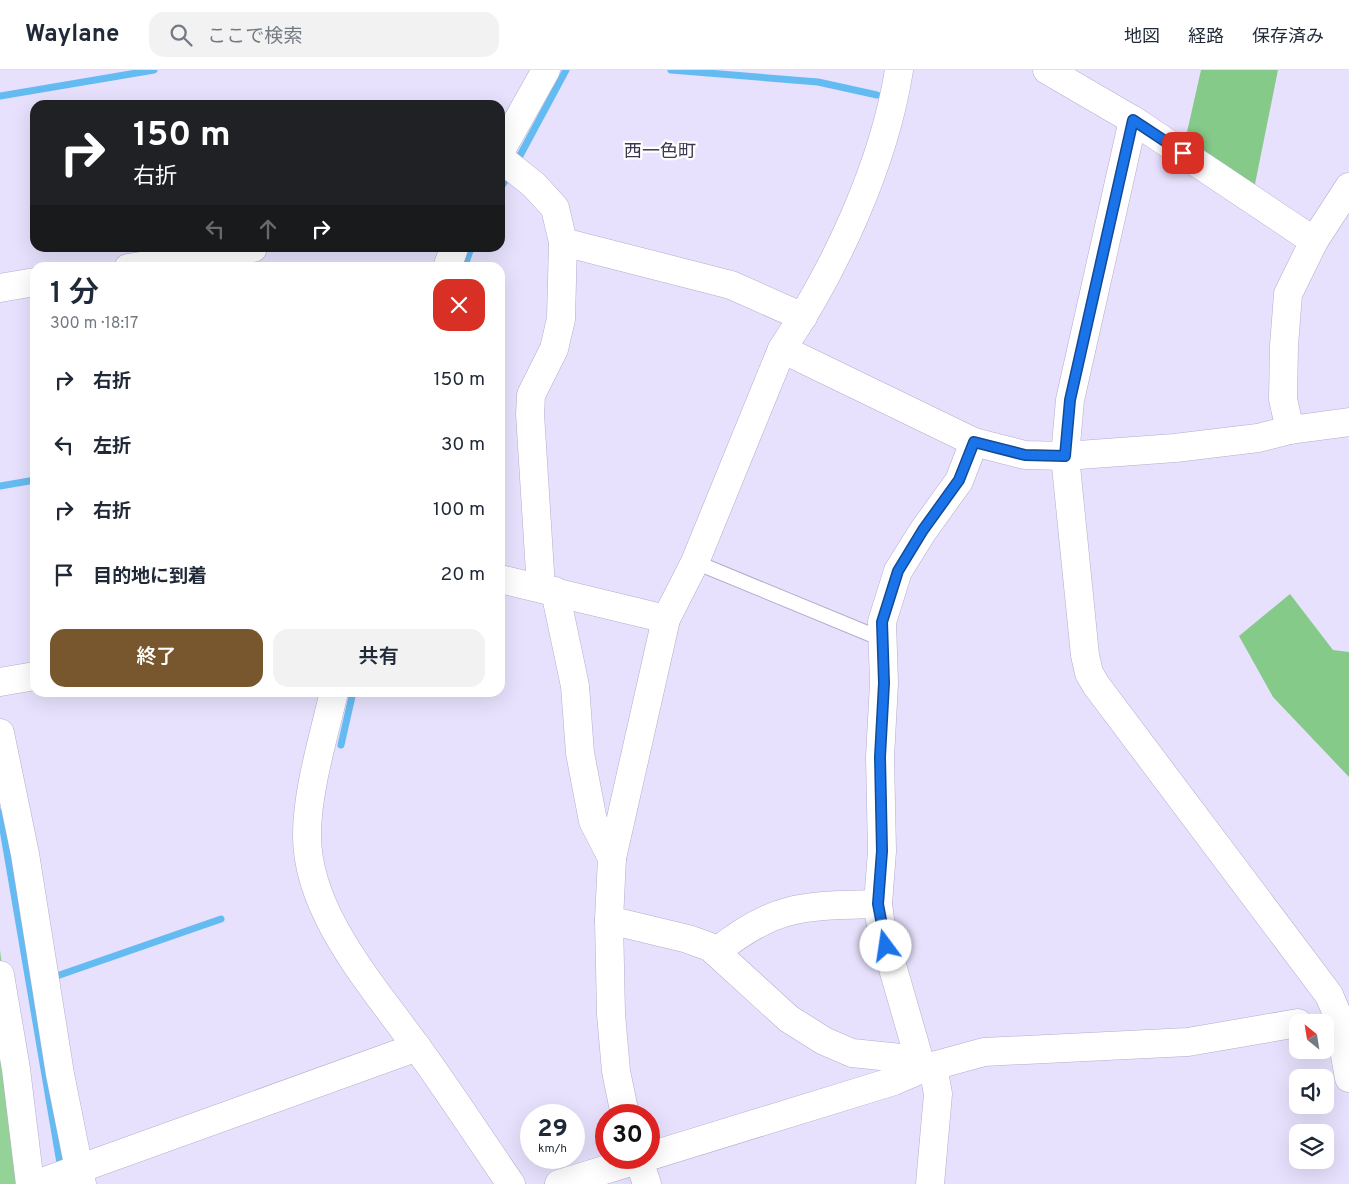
<!DOCTYPE html>
<html lang="ja">
<head>
<meta charset="utf-8">
<style>
	:root { --surface:#fff; --page:#f2f2f3; --text:#1f2937; --muted:#747a83; --line:#e0e1e3; --accent:#78572e }
	body { margin:0; font-family:Overpass,"Noto Sans JP",sans-serif; background:var(--page); color:var(--text); height:100vh; display:flex; flex-direction:column; font-size:19px; white-space:nowrap }
	* { box-sizing:border-box; margin:0 }
	p { font-size:16px; color:var(--muted) }
	.icon { flex:none; width:28px; height:28px; fill:none; stroke:currentColor; stroke-width:2; stroke-linecap:round; stroke-linejoin:round }
	.map { position:relative; flex:1; overflow:hidden }
	.panel { position:absolute; left:30px; top:192px; width:475px; height:435px; display:flex; flex-direction:column; background:var(--surface); border-radius:15px; box-shadow:0 5px 20px #0002 }
	.panel>* { flex:none }
	.hud { position:absolute; left:30px; top:30px; width:475px; height:152px; border-radius:15px; box-shadow:0 5px 20px #0002; background:#202124; color:#fff; overflow:hidden }
	.needle { width:32px; rotate:330deg }
	.tools { position:absolute; left:1289px; top:944px; display:grid; gap:10px }
	.tools a { display:grid; place-items:center; width:45px; height:45px; border-radius:10px; background:var(--surface); box-shadow:0 5px 20px #0002; font-size:25px }
	.speed { position:absolute; left:520px; top:1034px; display:flex; gap:10px; font-size:25px; font-weight:700; text-align:center }
	.speed>* { display:grid; place-content:center; width:65px; height:65px; border-radius:50%; background:var(--surface); box-shadow:0 5px 20px #0002; line-height:1 }
	.speed small { font-size:12px; font-weight:400 }
	.speed .limit { border:8px solid #d22; background:#fff; color:#111 }
	.pin { position:absolute; display:grid; place-items:center; width:42px; height:42px; color:#fff; margin:-21px; border-radius:10px; box-shadow:0 2px 8px #0006 }
	.me { position:absolute; width:55px; margin:-28px; rotate:346deg; stroke-linejoin:round; filter:drop-shadow(0 0 4px #0008) }
	.turn { display:flex; align-items:center; gap:18px; height:105px; padding:0 20px; font-size:22px }
	.turn .icon { width:65px; height:65px; stroke-width:2.5 }
	.turn b { display:block; font-size:35px; line-height:42px }
	.lanes { display:flex; align-items:center; height:48px; padding:0 20px; background:#0003; justify-content:center; gap:25px; direction:ltr }
	.lanes .off { opacity:.35 }
	.round { display:grid; place-items:center; flex:none; width:52px; height:52px; border-radius:15px; background:var(--page) }
	.summary { display:flex; align-items:center; justify-content:space-between; height:85px; padding:0 20px }
	h1 { font-size:30px; font-weight:600; line-height:38px }
	.primary-button { display:flex; gap:10px; margin-top:auto; padding:10px 20px }
	.primary-button a { flex:1; height:58px; border-radius:15px; background:var(--accent); color:#fff; font-size:20px; font-weight:600; line-height:58px; text-align:center }
	.primary-button a+a { background:var(--page); color:var(--text) }
	ul { padding:0; list-style:none }
	li { display:flex; align-items:center; gap:15px; height:65px; padding:0 20px }
	li div { flex:1 }
	li b { display:block; font-size:19px }
	li em { font-style:normal }
	header { display:flex; align-items:center; gap:30px; box-sizing:border-box; height:70px; padding:0 25px; background:var(--surface); border-bottom:1px solid var(--line) }
	header strong { font-size:24px }
	nav { display:flex; gap:28px; margin-inline-start:auto; font-size:18px }
	.search { width:350px; height:45px; background:var(--page); display:flex; align-items:center; gap:12px; box-sizing:border-box; padding:0 18px; border-radius:15px; color:var(--muted); font-size:19px }
	.map>svg:first-child { display:block }
</style>
</head>
<body>
<header>
<strong>Waylane</strong>
<div class="search"><svg class="icon" aria-label="search" viewBox="0 0 24 24"><circle cx="10" cy="10" r="6"/><path d="M15 15l6 6"/></svg>ここで検索</div>
<nav><a>地図</a><a>経路</a><a>保存済み</a></nav>
</header>
<div class="map">
<svg width="1349" height="1114" viewBox="0 0 1349 1114">
	<rect width="100%" height="100%" fill="#e7e1fd"/>
	<!-- green -->
	<path fill="#95d298" d="M0 880 33 1114H0Z"/>
	<!-- forest -->
	<g fill="#85ca89">
		<path d="M1201 0H1278L1254 119 1185 71Z"/>
		<path d="M1290 524 1333 580 1349 582V707L1273 627 1239 566Z"/>
	</g>
	<g fill="none" stroke-linecap="round" stroke-linejoin="round">
		<!-- stream -->
		<g stroke="#64bbf1" stroke-width="7">
			<path d="M671 0 818 12 877 25"/>
			<path d="M0 26 154 0"/>
			<path d="M516 93 566 0"/>
			<path d="M500 119 510 102"/>
			<path d="M464 198 471 178"/>
			<path d="M0 416 35 410"/>
			<path d="M341 675 353 622"/>
			<path d="M0 742 61 1099"/>
			<path d="M51 908 221 849"/>
		</g>
		<defs>
			<path id="lane" d="M695 492 872 565H881"/>
			<g id="street">
				<path d="M1047 0 1133 50 1314 171"/>
				<path d="M1133 50 1070 330 1065 386 1085 585 1089 603 1096 615 1329 925 1338 946 1349 1008"/>
				<path d="M500 82 546 0"/>
				<path d="M500 88 534 115 555 138 563 172 561 249 554 279 531 325 530 344 541 518"/>
				<path d="M563 172 731 215 803 247"/>
				<path d="M128 198 253 178"/>
				<path d="M447 198 454 178"/>
				<path d="M0 218 35 212"/>
				<path d="M782 279 974 372 1025 385 1065 386 1175 378 1258 368 1290 360 1349 352"/>
				<path d="M1290 360 1283 329 1284 276 1288 224 1314 171 1349 117"/>
				<path d="M500 509 666 549"/>
				<path d="M555 521 575 616 580 683 593 751 612 788"/>
				<path d="M0 612 35 606"/>
				<path d="M334 622C324 665 307 721 307 764 306 842 373 916 416 976 449 1021 479 1068 511 1114"/>
				<path d="M0 663 25 784 60 1004 82 1114"/>
				<path d="M609 850 688 869 710 877 789 949 824 971 852 983 920 990"/>
				<path d="M716 882C775 834 805 836 878 834"/>
				<path d="M0 905 16 999 30 1114"/>
				<path d="M922 999 881 857 878 834 882 781 880 687 884 613 882 552 898 501 923 461 959 411 974 372"/>
				<path d="M625 1045 616 1001 611 944 609 850 612 788 666 549 695 492 782 279C835 200 884 95 899 0"/>
				<path d="M638 1088 647 1114"/>
				<path d="M37 1114 417 977"/>
				<path d="M559 1114 894 1011 922 999 984 982 1188 972 1298 953"/>
				<path d="M930 1114 938 1024 933 996"/>
			</g>
		</defs>
		<!-- lane casing -->
		<use href="#lane" stroke="#b4accd" stroke-width="16"/>
		<!-- street casing -->
		<use href="#street" stroke="#b4accd" stroke-width="29"/>
		<!-- lane -->
		<use href="#lane" stroke="#fff" stroke-width="14"/>
		<!-- street -->
		<use href="#street" stroke="#fff" stroke-width="28"/>
	</g>
	<g fill="none" stroke-linecap="round" stroke-linejoin="round">
		<defs>
			<path id="route" d="M886 876 878 834 882 781 880 687 884 613 882 552 898 501 923 460 959 410 974 372 1025 385 1065 386 1070 330 1133 50 1183 83"/>
		</defs>
		<!-- route casing -->
		<use href="#route" stroke="#114b97" stroke-width="12"/>
		<!-- route -->
		<use href="#route" stroke="#1a73e8" stroke-width="9"/>
	</g>
	<g text-anchor="middle" dominant-baseline="central" stroke-width="4.5" stroke-linejoin="round" paint-order="stroke">
		<!-- quarter labels -->
		<g font-size="18" fill="#3d3651" stroke="#fff">
			<text x="660" y="82">西一色町</text>
		</g>
	</g>
</svg>
<div class="tools">
<a><svg class="needle" viewBox="-14 -14 28 28"><path d="M0-13l5 13h-10z" fill="#e53935"/><path d="M0 13l5-13h-10z" fill="#747a83"/></svg></a>
<a><svg class="icon" aria-label="sound" viewBox="0 0 24 24"><path d="M4 9h4l5-4v14l-5-4H4zM17 9q2 3 0 6"/></svg></a>
<a><svg class="icon" aria-label="layers" viewBox="0 0 24 24"><path d="M12 4l9 5-9 5-9-5zM3 14l9 5 9-5"/></svg></a>
</div>
<div class="speed"><div>29<small>km/h</small></div><div class="limit">30</div></div>
<div class="pin" style="left:1183px;top:83px;background:#d93025"><svg class="icon" aria-label="arrive" viewBox="0 0 24 24"><path d="M6 21V4h12l-3 4 3 4H6"/></svg></div>
<svg class="me" style="left:886px;top:876px" viewBox="-20 -20 40 40"><circle r="19" fill="#fff"/><path d="M0-13L10 11 0 6-10 11z" fill="#1a73e8"/></svg>
<div class="hud">
<div class="turn"><svg class="icon" aria-label="right" viewBox="0 0 24 24"><path d="M7 20v-9h11M14 6l5 5-5 5"/></svg><div><b>150 m</b>右折</div></div>
<div class="lanes"><svg class="icon off" aria-label="left" viewBox="0 0 24 24"><path d="M17 20v-9H6M10 6l-5 5 5 5"/></svg><svg class="icon off" aria-label="ahead" viewBox="0 0 24 24"><path d="M12 20V5M6 11l6-6 6 6"/></svg><svg class="icon" aria-label="right" viewBox="0 0 24 24"><path d="M7 20v-9h11M14 6l5 5-5 5"/></svg></div>
</div>
<section class="panel">
<div class="summary"><div><h1>1 分</h1><p>300 m · 18:17</p></div><a class="round" style="background:#d93025;color:#fff"><svg class="icon" aria-label="close" viewBox="0 0 24 24"><path d="M6 6l12 12M18 6L6 18"/></svg></a></div>
<ul>
<li><svg class="icon" aria-label="right" viewBox="0 0 24 24"><path d="M7 20v-9h11M14 6l5 5-5 5"/></svg><div><b>右折</b></div><em>150 m</em></li>
<li><svg class="icon" aria-label="left" viewBox="0 0 24 24"><path d="M17 20v-9H6M10 6l-5 5 5 5"/></svg><div><b>左折</b></div><em>30 m</em></li>
<li><svg class="icon" aria-label="right" viewBox="0 0 24 24"><path d="M7 20v-9h11M14 6l5 5-5 5"/></svg><div><b>右折</b></div><em>100 m</em></li>
<li><svg class="icon" aria-label="arrive" viewBox="0 0 24 24"><path d="M6 21V4h12l-3 4 3 4H6"/></svg><div><b>目的地に到着</b></div><em>20 m</em></li>
</ul>
<div class="primary-button"><a>終了</a><a>共有</a></div>
</section>
</div>
</body>
</html>
